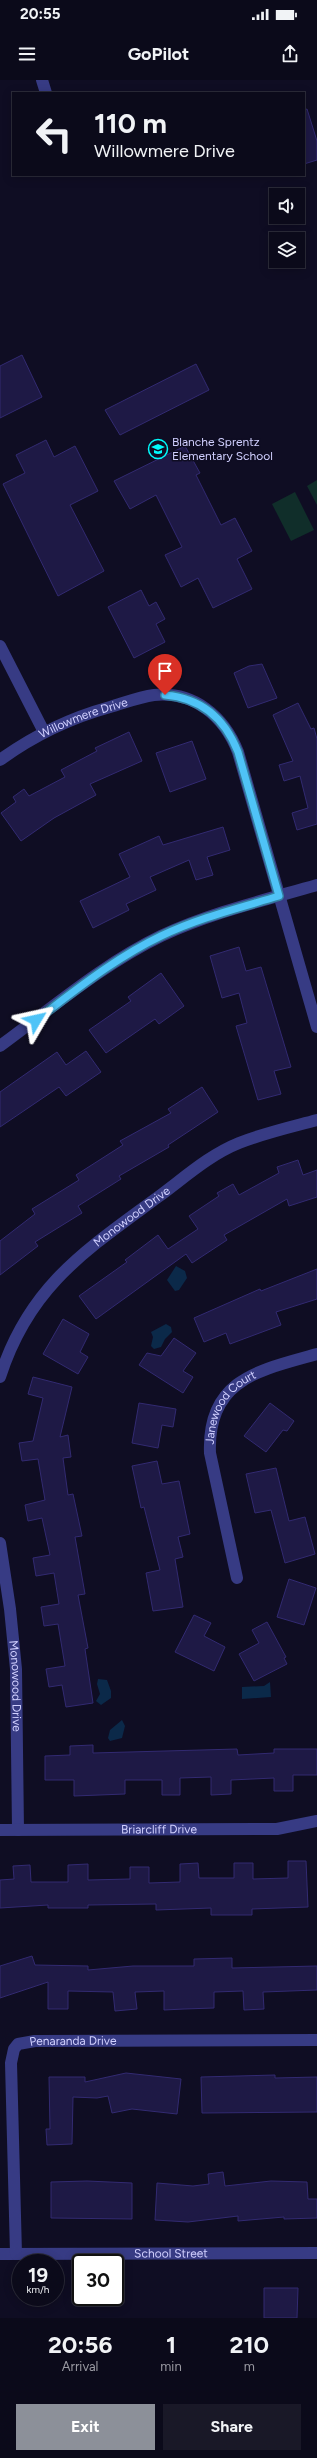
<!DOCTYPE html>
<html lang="en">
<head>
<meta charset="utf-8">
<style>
	:root { --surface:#0b0a1a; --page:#191827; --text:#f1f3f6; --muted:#9a9aa2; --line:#2b2b39; --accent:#8c9099 }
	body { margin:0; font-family:Figtree,sans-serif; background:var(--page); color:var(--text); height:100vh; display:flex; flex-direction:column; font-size:15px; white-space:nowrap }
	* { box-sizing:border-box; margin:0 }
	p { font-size:13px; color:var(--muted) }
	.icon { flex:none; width:22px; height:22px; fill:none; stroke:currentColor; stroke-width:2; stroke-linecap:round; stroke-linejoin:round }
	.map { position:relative; height:2238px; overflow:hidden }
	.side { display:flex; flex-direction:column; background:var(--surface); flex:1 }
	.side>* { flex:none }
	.top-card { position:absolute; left:12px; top:12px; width:293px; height:84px; border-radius:0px; box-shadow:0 2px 10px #0003,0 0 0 1px var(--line); background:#0b0a1a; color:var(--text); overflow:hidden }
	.controls { position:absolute; left:269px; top:108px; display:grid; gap:8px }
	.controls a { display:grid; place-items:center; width:36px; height:36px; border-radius:0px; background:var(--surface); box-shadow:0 2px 10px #0003,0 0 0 1px var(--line); font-size:20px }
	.speed { position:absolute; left:12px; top:2174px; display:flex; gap:8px; font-size:20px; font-weight:700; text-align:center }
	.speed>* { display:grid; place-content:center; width:52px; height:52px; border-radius:50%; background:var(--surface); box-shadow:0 2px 10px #0003,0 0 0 1px var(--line); line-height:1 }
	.speed small { font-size:10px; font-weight:400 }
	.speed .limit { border:2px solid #111; border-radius:6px; background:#fff; color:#111 }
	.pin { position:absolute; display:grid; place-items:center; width:34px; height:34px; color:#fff; margin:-41px -17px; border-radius:50% 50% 50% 0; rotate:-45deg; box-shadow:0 0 4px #0007 }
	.pin .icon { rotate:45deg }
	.me { position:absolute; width:44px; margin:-22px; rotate:54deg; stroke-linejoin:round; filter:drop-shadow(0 0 3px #0008) }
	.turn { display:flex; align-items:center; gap:14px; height:84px; padding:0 16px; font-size:18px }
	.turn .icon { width:52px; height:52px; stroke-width:2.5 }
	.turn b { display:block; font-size:28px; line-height:34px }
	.eta { display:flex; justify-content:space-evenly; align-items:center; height:68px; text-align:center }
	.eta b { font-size:24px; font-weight:700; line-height:28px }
	.primary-button { display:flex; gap:8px; margin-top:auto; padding:8px 16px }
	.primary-button a { flex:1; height:46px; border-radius:0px; background:var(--accent); color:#fff; font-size:16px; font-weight:700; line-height:46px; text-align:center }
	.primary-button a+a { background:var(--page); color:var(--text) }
	.status { display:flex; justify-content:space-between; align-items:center; height:28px; padding:0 20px; background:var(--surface); direction:ltr }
	.status svg { height:11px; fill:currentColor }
	header { display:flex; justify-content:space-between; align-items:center; height:52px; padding:0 16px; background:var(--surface); font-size:18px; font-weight:700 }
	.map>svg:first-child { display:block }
</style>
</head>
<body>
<div class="status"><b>20:55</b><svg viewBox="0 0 49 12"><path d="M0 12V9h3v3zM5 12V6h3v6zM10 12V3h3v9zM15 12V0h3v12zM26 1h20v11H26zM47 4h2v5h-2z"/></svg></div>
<header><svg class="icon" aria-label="menu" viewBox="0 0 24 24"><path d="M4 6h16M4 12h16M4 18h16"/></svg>GoPilot<svg class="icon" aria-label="share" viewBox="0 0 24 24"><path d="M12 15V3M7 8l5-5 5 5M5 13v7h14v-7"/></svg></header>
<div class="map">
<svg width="317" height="2238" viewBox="0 0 317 2238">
	<rect width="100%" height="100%" fill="#0f0d23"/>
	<!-- green -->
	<g fill="#102e2a">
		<path d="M317 400V425L307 406Z"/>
		<path d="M295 412 314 450 291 461 272 424Z"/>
	</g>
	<!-- water -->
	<g fill="#0b2949">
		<path d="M176 1186 185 1191 187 1198 179 1210 175 1211 167 1200Z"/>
		<path d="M166 1244 171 1247 172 1252 165 1259 161 1267 154 1269 151 1266 153 1257 151 1252Z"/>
		<path d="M98 1599 107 1600 111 1611V1618L101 1625 96 1621 100 1614 97 1604Z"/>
		<path d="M270 1602 271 1617 242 1619V1607L264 1606Z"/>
		<path d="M122 1640 125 1646 122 1658 110 1661 108 1658 110 1650Z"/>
	</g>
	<!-- building -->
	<g fill="#1e1945" stroke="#322a71">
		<path d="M307 29 317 61V80L304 84V30Z"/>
		<path d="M22 275 42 317 0 338V286Z"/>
		<path d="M196 284 209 310 120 355 105 330Z"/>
		<path d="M46 360 54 377 75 366 98 411 70 425 104 491 58 516 3 404 25 393 16 375Z"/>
		<path d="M185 366 200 393 196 395 221 445 235 438 252 471 237 479 252 509 213 528 198 498 181 507 165 475 182 467 156 415 130 429 114 401Z"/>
		<path d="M141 510 149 526 156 522 165 539 156 544 165 562 134 578 108 527Z"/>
		<path d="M262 584 277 618 248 628 234 593 249 586Z"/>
		<path d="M298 623 311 649 314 648 317 659V744L297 750 292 733 308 728 300 696 284 701 279 685 293 681 273 635Z"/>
		<path d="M129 652 142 681 90 704 96 715 54 738 21 761 1 733 16 722 13 717 24 709 29 716 65 697 61 690 97 671 95 668Z"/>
		<path d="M192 661 206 699 170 712 156 673Z"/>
		<path d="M223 747 230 770 207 777 213 795 196 800 189 780 150 797 156 810 126 824 129 830 93 848 80 821 130 797 119 774 159 756 163 765Z"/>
		<path d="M239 867 246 891 261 887 291 987 274 991 281 1014 258 1020 236 946 247 943 239 913 222 918 210 876Z"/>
		<path d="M161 893 184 926 159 944 155 939 106 973 89 950 131 921 128 917Z"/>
		<path d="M86 971 101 992 66 1016 59 1007 0 1047V1012L57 972 66 985Z"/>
		<path d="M202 1007 218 1032 168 1065 169 1067 119 1096 121 1099 78 1126 82 1133 35 1162 38 1166 0 1195V1161L35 1134 32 1129 79 1100 76 1095 123 1065 120 1061 171 1033 168 1029Z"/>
		<path d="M298 1080 303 1095 317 1090V1117L289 1126 287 1119 224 1155 227 1160 192 1183 186 1174 96 1239 79 1216 127 1182 125 1180 158 1155 168 1169 198 1149 189 1136 219 1116 217 1113 233 1104 239 1115 279 1093 277 1087Z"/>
		<path d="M317 1189V1219L276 1232 281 1245 230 1264 226 1253 204 1262 194 1238 260 1209 261 1211Z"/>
		<path d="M63 1239 89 1254 80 1272 88 1277 78 1294 43 1274Z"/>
		<path d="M174 1258 196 1273 183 1291 193 1297 183 1313 139 1285 147 1273 161 1276Z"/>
		<path d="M33 1297 72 1307 60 1357 68 1355 71 1377 63 1378 68 1415 73 1414 82 1456 75 1457 85 1514 78 1515 88 1568 85 1569 93 1623 66 1627 62 1605 49 1607 46 1589 65 1586 58 1544 44 1546 41 1527 59 1524 54 1493 36 1496 33 1478 50 1475 42 1438 28 1441 25 1425 45 1420 38 1379 22 1381 19 1363 33 1361 43 1318 28 1314Z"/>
		<path d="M139 1323 176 1329 173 1347 162 1345 158 1368 132 1363Z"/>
		<path d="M270 1323 294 1341 287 1351 283 1350 266 1372 244 1356Z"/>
		<path d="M157 1381 162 1404 179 1401 190 1454 178 1457 183 1477 175 1479 183 1527 153 1531 146 1493 160 1490 144 1427 141 1428 132 1386Z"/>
		<path d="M276 1388 289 1441 305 1437 315 1474 285 1483 271 1430 255 1433 246 1394Z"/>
		<path d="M289 1499 316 1508 304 1545 277 1537Z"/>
		<path d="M194 1535 211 1543 204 1556 225 1567 214 1591 175 1572Z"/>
		<path d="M267 1542 286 1577 284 1578 287 1584 254 1601 239 1574 259 1563 252 1550Z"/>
		<path d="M93 1665V1673L237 1669 238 1675 274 1673V1669H317V1695H293V1711H274V1698L231 1700V1714L211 1715V1697L180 1698V1715H162V1700H125V1714L74 1716V1700H45V1676L70 1675V1666Z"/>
		<path d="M288 1781H306L308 1827 252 1829V1835H211V1828L156 1830V1824L88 1825V1828H48V1825L0 1828V1800L14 1799 13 1786 30 1785 31 1802H68V1785L88 1784V1800L130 1799V1787H149V1803L180 1802V1784L198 1783 199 1798H234V1783H253V1799L288 1798Z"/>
		<path d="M32 1876 35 1885 88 1886V1890L133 1886H194V1879L232 1878V1888L317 1886V1910L263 1912 264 1929 244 1930 243 1911 214 1912V1928L184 1929 164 1930V1911L135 1912 137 1929 115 1931 113 1912 68 1911V1929H48V1902L0 1918V1886Z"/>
		<path d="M126 1993 181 1999 177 2034 132 2029 112 2033 108 2016 97 2018 73 2017 72 2064 47 2065 46 2049H50L49 1997H85V2002Z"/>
		<path d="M275 1995V1998L317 1997V2032L202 2033 201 1997Z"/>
		<path d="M223 2092 225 2106 271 2101 307 2102 308 2119H317V2138L284 2139V2137L238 2141V2136L188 2142 155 2140 157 2103 193 2106 209 2104 208 2094Z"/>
		<path d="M87 2101 132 2103V2139L51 2138V2102Z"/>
		<path d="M264 2208H298L297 2238H264Z"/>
	</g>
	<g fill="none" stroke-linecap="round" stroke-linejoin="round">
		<!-- street -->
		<g stroke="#373b84" stroke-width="12">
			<path d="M42 0 46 13"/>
			<path d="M0 566 44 652"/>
			<path id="s1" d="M0 680C33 656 70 638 110 627 124 623 139 617 154 615 194 611 224 636 238 672L317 947"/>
			<path d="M0 966C52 928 103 884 161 856 210 833 265 820 317 805"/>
			<path id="s2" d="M0 1297C29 1206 86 1170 158 1117 184 1098 209 1075 239 1063 264 1053 291 1047 317 1040"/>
			<path id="s3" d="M0 1463 10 1529 16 1589 18 1750"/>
			<path id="s4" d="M237 1498 210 1373C207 1299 260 1290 317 1274"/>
			<path id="s5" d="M0 1750 277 1749 317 1741"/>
			<path id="s6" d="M0 2174 317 2173"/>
			<path id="s7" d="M16 2174 11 1983 14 1969 18 1964 35 1961 317 1960"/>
		</g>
	</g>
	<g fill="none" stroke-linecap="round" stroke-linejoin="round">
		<defs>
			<path id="route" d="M36 940C76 910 115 878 161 856 198 838 239 828 279 816L238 672C225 639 201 618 165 615"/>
		</defs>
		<!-- route casing -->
		<use href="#route" stroke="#337fa1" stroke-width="10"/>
		<!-- route -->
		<use href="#route" stroke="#4fc3f7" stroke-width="7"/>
	</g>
	<!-- icons -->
	<defs>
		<symbol id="school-ring" viewBox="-11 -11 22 22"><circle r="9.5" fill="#0f0d23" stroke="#00fafb" stroke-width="1.5"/><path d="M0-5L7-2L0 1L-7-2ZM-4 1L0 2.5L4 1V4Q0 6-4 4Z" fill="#00fafb"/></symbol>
	</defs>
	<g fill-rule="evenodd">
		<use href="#school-ring" x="147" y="358" width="22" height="22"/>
	</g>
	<g text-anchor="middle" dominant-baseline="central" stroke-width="3" stroke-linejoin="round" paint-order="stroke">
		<!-- poi labels -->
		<g font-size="12" fill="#d1d0ff" stroke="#0f0d23" text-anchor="start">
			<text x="172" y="362">Blanche Sprentz<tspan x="172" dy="14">Elementary School</tspan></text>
		</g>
		<!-- street labels -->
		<g font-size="12" fill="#d1d0ff" stroke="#0f0d23">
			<text stroke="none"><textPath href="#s1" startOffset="94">Willowmere Drive</textPath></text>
			<text stroke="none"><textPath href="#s2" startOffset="212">Monowood Drive</textPath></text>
			<text stroke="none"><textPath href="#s4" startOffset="181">Janewood Court</textPath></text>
			<text stroke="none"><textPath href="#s3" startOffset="144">Monowood Drive</textPath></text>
			<text stroke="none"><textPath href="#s5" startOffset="159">Briarcliff Drive</textPath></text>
			<text stroke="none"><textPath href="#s7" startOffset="267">Penaranda Drive</textPath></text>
			<text stroke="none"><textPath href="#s6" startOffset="171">School Street</textPath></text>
		</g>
	</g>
</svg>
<div class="controls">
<a><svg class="icon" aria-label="sound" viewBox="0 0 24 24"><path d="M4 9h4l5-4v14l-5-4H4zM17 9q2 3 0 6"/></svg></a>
<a><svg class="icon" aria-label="layers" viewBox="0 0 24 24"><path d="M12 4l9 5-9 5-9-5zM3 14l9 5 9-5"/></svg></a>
</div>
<div class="speed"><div>19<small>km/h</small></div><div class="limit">30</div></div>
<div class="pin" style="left:165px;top:615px;background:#d93025"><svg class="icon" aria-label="arrive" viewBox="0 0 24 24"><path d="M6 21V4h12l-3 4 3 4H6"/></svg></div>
<svg class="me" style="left:36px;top:940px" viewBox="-20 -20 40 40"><path d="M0-17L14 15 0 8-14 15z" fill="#4fc3f7" stroke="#fff" stroke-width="4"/></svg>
<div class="top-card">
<div class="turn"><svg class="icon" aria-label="left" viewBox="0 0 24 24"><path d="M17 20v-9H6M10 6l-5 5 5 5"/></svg><div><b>110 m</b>Willowmere Drive</div></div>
</div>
</div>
<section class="side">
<div class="eta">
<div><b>20:56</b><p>Arrival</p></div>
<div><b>1</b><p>min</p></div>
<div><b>210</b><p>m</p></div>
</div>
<div class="primary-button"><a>Exit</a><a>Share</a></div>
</section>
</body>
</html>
